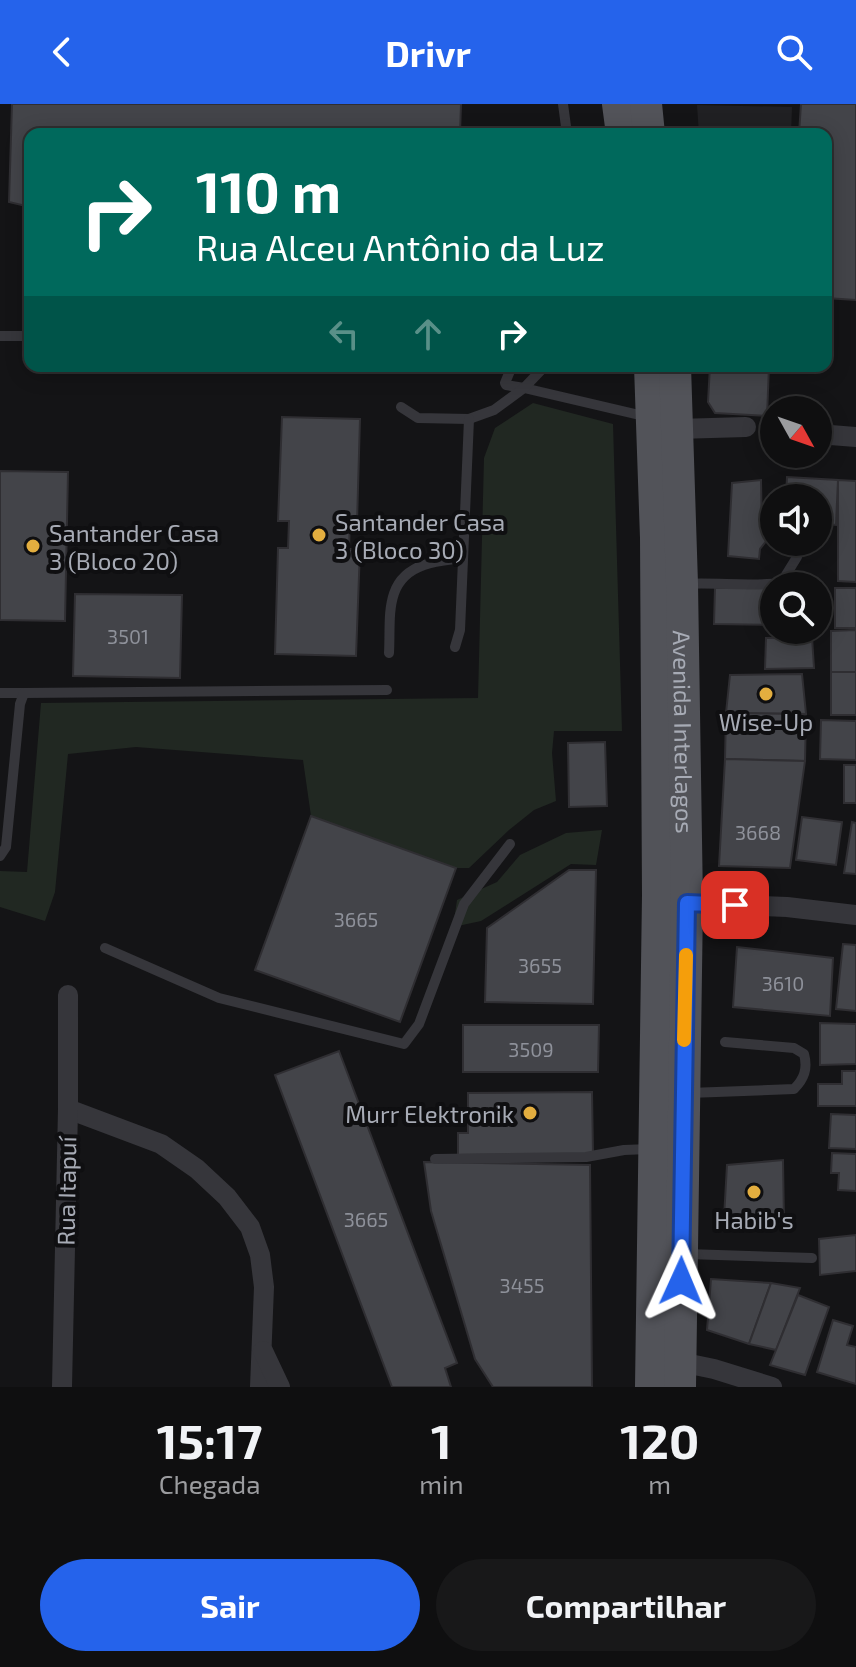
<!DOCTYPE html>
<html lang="pt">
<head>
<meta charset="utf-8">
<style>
	:root { --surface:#0f0f10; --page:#181819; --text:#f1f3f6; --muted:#9b9c9f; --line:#2f2f30; --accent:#2563eb }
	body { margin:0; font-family:"Exo 2",sans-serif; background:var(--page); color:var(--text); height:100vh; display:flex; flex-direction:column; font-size:30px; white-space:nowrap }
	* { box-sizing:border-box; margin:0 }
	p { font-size:26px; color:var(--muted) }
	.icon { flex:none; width:44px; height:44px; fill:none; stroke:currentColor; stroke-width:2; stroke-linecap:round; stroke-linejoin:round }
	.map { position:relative; height:1283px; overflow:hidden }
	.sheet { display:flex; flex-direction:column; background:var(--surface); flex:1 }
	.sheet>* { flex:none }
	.guide { position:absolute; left:24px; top:24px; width:808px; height:244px; border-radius:16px; box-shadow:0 4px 20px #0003,0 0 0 2px var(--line); background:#00695c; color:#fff; overflow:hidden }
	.needle { width:52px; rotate:130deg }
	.fabs { position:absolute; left:760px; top:292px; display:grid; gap:16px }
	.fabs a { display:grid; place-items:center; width:72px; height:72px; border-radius:50%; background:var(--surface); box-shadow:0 4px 20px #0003,0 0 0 2px var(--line); font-size:40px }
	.pin { position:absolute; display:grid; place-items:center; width:68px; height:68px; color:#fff; margin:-34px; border-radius:16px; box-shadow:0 4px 12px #0006 }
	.me { position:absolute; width:88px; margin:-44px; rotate:1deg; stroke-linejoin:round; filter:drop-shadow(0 0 6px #0008) }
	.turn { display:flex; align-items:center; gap:28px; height:168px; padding:0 40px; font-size:36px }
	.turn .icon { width:104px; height:104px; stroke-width:2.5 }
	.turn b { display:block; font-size:56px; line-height:68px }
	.lanes { display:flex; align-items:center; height:76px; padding:0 40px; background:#0003; justify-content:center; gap:40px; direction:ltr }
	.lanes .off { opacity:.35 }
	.eta { display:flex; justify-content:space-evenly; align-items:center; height:136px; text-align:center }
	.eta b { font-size:48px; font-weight:700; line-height:56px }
	.button { display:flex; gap:16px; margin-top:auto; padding:16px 40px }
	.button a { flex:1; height:92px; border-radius:48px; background:var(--accent); color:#fff; font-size:32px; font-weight:700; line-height:92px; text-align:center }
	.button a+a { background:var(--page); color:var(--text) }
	header { display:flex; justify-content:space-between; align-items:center; height:104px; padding:0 40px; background:var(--accent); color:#fff; font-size:36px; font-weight:700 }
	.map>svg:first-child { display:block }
</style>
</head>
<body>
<header><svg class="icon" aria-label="back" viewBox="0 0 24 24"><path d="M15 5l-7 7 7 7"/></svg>Drivr<svg class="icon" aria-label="search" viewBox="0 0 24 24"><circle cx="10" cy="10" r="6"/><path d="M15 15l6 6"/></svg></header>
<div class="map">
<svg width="856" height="1283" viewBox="0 0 856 1283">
	<rect width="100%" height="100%" fill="#141416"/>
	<!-- built -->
	<path fill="#202023" d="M697 1 792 3 791 30H699Z"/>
	<!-- green -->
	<g fill="#212822">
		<path d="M533 299 613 320 622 627H554L552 649 556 697 534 706 509 726 469 764H456L311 712 303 656 136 643 68 650 55 788 45 817 0 803V767L27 768 41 599 478 594 484 354 495 324Z"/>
		<path d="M602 726 596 761 571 760 481 817 453 823 457 796 497 778 520 751 566 729Z"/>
	</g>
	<!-- building -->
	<g fill="#434449" stroke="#2f2e32" stroke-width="2">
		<path d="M12 0H461L460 30H30V103L9 98Z"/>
		<path d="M801 0H856V196L826 194V30H799Z"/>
		<path d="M710 262H769L767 312 715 309 708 298Z"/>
		<path d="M282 313 360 315 357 419 350 416 349 445H360L356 552 275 550 278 444H288L289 417H278Z"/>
		<path d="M0 367 68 368 65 517 0 516Z"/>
		<path d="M787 373 838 376 836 421 818 419V394H786Z"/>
		<path d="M761 376 762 430 767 436 760 445 759 455 728 452 732 379Z"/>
		<path d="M838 376 856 377V478L838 477Z"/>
		<path d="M774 483V521L714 520 715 484Z"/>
		<rect x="835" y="484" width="21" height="40"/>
		<path d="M75 490 182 491 180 574 73 572Z"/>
		<path d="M856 526V568H831V527Z"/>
		<path d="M812 533 814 564 765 565 766 534Z"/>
		<rect x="831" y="568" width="25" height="43"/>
		<path d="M802 570 806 610 726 609 730 571Z"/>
		<path d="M726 609 806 610 805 657 725 655Z"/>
		<path d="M821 616 856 617V656L820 655Z"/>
		<path d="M605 638 607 702 569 703 568 639Z"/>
		<path d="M725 655 805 657 790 764 719 762Z"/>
		<rect x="844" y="661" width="12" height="38"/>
		<path d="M311 712 456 764 400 918 255 866Z"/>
		<path d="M802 713 842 718 836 761 796 756Z"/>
		<path d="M852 718 856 719V770L844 769Z"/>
		<path d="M569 766H596L593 900 485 898 487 824Z"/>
		<path d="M843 840 856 841V907L836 905Z"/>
		<path d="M737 843 833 854 830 912 733 903Z"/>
		<path d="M820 919 856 920V960L820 961Z"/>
		<path d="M463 921H599L598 968H463Z"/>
		<path d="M339 947 457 1259 445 1264 451 1283H392L275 971Z"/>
		<path d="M842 967H856V1002H818V980H842Z"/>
		<path d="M592 988 593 1050 458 1051V1029H468V989Z"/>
		<path d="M831 1010 856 1011V1045L829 1044Z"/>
		<path d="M832 1049 856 1050V1087L838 1086 839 1069H831Z"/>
		<path d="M783 1056 784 1119 724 1114 727 1061Z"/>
		<path d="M424 1058 590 1061 592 1283H493L475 1255 431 1107Z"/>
		<path d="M856 1131V1167L820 1171 819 1135Z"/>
		<path d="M711 1175 771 1179 749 1240 707 1226Z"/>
		<path d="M771 1179 800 1184 776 1246 749 1240Z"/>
		<path d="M798 1191 829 1203 805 1271 770 1261Z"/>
		<path d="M833 1216 853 1222 847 1241 856 1243V1280L817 1268Z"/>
	</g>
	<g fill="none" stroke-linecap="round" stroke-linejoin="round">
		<!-- service -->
		<g stroke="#36363b" stroke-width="10">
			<path d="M563 0 567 30"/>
			<path d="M0 232H30"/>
			<path d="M512 262 505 279 506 281 524 284 648 313"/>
			<path d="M401 303 418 314 469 315 494 306 524 284 545 262"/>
			<path d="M684 480C716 478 749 483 781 479L797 453"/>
			<path d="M455 543 460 526 469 315"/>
			<path d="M389 549C391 514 383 475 424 461 436 457 450 456 463 454"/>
			<path d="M0 589H24"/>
			<path d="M0 752 6 743 20 600 24 589 387 586"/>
			<path d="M105 844 219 894 404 940 419 920 464 800 510 740"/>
			<path d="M689 989 794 985C804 975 808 965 804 950L794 944 725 938"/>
			<path d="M435 1055 586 1053 624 1046 649 1045"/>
			<path d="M687 1150 812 1154"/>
		</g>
		<!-- minor -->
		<g stroke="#36363b" stroke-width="20">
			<path d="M677 325 746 323"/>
			<path d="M818 330 856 333"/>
			<path d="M687 799 787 803 856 811"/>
			<path d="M68 1005 161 1040 197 1065 227 1093 250 1123 260 1151 264 1183 260 1283"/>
			<path d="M263 1247 280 1283"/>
			<path d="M680 1258 714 1265 772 1283"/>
			<path d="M62 1283 68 1005V891"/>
		</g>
		<!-- primary -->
		<g stroke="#525359" stroke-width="32">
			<path d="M618 0 622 30"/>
			<path d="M646 0 649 30"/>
			<path d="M650 262 656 434 658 791 651 1283"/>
			<path id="s1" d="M675 262 682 480 687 799 680 1283"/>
		</g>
	</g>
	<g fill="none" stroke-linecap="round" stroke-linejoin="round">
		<defs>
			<path id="route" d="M681 1177 687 799 735 801"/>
		</defs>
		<!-- route casing -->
		<use href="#route" stroke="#184099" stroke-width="20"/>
		<!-- route -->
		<use href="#route" stroke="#2563eb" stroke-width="14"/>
		<!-- slow -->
		<path stroke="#f59e0b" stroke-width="14" d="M684 936 686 851"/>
	</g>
	<!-- markers -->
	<g fill="#e3ae3f" stroke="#0f0f11" stroke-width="3">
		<circle cx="319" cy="431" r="8"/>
		<circle cx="33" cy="442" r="8"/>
		<circle cx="766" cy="590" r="8"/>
		<circle cx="530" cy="1009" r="8"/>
		<circle cx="754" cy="1088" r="8"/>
	</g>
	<g text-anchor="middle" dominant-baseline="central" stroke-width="8" stroke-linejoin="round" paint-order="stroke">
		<!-- number labels -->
		<g font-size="20" fill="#8e919a">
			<text x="128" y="532">3501</text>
			<text x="758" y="728">3668</text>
			<text x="356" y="815">3665</text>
			<text x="540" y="861">3655</text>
			<text x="783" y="879">3610</text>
			<text x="531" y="945">3509</text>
			<text x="366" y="1115">3665</text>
			<text x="522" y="1181">3455</text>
		</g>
		<!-- poi labels -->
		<g font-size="24" fill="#a7abb5" stroke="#0f0f11" text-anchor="start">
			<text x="335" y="417">Santander Casa<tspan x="335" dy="28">3 (Bloco 30)</tspan></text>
			<text x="49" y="428">Santander Casa<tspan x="49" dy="28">3 (Bloco 20)</tspan></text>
			<text x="766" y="617" text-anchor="middle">Wise-Up</text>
			<text x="514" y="1009" text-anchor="end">Murr Elektronik</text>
			<text x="754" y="1115" text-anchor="middle">Habib's</text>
		</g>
		<!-- street labels -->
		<g font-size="24" fill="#a7abb5" stroke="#0f0f11">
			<text stroke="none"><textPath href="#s1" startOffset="366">Avenida Interlagos</textPath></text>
			<text transform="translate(66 1087) rotate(-89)">Rua Itapuí</text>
		</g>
	</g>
</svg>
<div class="fabs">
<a><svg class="needle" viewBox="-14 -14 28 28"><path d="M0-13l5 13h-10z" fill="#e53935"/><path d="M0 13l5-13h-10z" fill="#9b9c9f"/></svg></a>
<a><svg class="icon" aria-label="sound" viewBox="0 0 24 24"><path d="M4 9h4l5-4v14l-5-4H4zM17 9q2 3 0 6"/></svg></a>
<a><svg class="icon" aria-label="search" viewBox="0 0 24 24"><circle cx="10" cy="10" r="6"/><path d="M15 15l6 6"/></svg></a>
</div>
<div class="pin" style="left:735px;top:801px;background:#d93025"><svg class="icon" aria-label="arrive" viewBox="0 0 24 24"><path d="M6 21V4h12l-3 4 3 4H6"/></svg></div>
<svg class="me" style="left:681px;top:1177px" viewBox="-20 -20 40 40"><path d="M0-17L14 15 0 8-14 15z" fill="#2563eb" stroke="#fff" stroke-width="4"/></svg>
<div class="guide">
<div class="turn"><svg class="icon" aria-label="right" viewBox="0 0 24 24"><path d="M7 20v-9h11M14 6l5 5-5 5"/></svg><div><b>110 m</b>Rua Alceu Antônio da Luz</div></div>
<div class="lanes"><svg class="icon off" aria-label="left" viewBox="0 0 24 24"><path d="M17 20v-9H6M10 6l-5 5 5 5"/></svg><svg class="icon off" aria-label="ahead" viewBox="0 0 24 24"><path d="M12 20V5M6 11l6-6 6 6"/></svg><svg class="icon" aria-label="right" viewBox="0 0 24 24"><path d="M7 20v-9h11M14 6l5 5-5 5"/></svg></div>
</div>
</div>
<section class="sheet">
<div class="eta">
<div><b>15:17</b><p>Chegada</p></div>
<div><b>1</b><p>min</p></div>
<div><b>120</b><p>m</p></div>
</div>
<div class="button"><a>Sair</a><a>Compartilhar</a></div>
</section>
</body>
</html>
